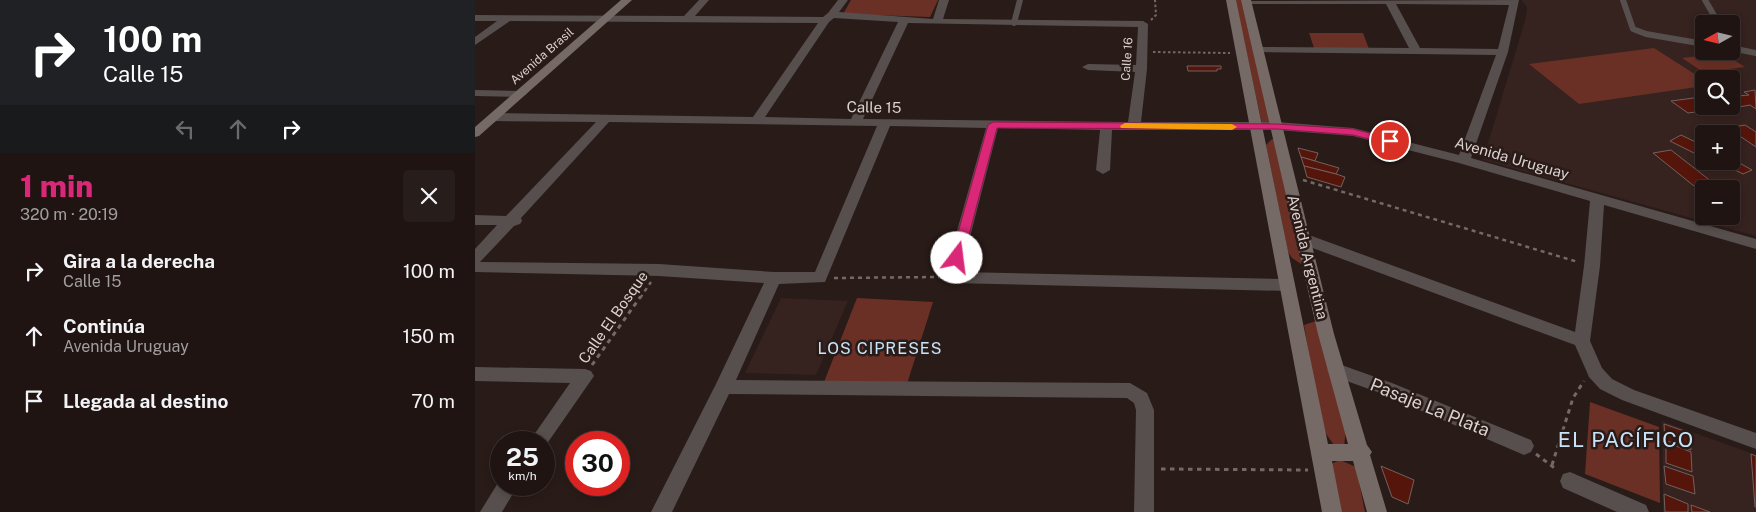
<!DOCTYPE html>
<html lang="es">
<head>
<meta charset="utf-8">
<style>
	:root { --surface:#1f1412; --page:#271d1b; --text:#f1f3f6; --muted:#a19e9f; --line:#3c3332; --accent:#db2777 }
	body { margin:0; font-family:"Public Sans",sans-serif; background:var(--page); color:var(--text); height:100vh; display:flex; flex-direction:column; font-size:19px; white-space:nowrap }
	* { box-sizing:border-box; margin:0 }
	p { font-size:16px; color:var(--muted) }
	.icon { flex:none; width:28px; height:28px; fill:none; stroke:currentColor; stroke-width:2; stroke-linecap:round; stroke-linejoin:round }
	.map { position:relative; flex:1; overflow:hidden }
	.sheet { display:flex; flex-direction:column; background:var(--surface); width:475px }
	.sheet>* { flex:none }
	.guide { background:#202124; color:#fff; overflow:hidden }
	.needle { width:32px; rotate:262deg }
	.fabs { position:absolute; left:1220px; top:15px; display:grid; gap:10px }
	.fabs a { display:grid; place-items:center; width:45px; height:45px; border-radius:5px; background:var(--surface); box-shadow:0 2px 8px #0003,0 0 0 1px var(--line); font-size:25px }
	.speed { position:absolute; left:15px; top:431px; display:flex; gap:10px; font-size:25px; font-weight:700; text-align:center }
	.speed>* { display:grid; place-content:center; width:65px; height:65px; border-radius:50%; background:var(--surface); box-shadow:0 2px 8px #0003,0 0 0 1px var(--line); line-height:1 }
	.speed small { font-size:12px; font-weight:400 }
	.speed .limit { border:8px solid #d22; background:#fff; color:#111 }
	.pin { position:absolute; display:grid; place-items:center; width:42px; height:42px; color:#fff; margin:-21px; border:2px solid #fff; border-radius:50%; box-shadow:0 1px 5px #0007 }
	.me { position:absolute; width:55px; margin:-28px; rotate:15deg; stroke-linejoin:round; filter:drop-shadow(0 0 4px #0008) }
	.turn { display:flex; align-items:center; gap:18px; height:105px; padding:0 20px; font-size:22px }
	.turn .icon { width:65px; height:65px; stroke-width:2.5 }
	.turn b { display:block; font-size:35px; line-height:42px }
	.lanes { display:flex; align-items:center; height:48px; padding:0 20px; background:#0003; justify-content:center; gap:25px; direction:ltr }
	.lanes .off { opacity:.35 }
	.round { display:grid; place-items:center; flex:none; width:52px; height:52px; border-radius:5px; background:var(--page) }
	.overview { display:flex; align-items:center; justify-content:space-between; height:85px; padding:0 20px }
	h1 { font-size:30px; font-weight:800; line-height:38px; color:var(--accent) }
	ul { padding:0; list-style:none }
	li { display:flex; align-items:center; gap:15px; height:65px; padding:0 20px }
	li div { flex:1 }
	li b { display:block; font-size:19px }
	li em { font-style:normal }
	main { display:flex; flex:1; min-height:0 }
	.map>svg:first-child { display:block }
</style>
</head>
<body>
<main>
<section class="sheet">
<div class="guide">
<div class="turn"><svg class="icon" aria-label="right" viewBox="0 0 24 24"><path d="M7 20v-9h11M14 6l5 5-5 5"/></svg><div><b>100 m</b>Calle 15</div></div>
<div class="lanes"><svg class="icon off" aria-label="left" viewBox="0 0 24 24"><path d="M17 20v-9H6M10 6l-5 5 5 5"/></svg><svg class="icon off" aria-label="ahead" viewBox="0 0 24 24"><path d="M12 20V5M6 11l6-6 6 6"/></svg><svg class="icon" aria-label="right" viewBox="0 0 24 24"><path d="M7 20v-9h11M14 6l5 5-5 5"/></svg></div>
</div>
<div class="overview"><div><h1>1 min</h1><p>320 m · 20:19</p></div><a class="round"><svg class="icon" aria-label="close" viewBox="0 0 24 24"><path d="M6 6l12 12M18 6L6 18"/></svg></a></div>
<ul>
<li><svg class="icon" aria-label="right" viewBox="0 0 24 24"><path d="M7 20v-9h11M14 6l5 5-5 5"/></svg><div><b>Gira a la derecha</b><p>Calle 15</p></div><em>100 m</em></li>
<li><svg class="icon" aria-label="ahead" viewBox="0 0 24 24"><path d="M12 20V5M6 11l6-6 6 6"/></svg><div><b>Continúa</b><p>Avenida Uruguay</p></div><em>150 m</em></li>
<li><svg class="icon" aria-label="arrive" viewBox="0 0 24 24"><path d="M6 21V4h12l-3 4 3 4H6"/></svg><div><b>Llegada al destino</b></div><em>70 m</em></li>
</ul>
</section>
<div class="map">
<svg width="1281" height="512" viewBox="0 0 1281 512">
	<rect width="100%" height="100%" fill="#291b18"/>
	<!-- built -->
	<g fill="#36221e" fill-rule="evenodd">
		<path d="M1046 0H1281V236L1008 160 1051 17 1052 7ZM1229 24H1256V51H1229ZM1229 79H1256V106H1229ZM1229 134H1256V161H1229ZM1229 189H1256V216H1229Z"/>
		<path d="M306 298 373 301 341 375 270 373Z"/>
		<path d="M1187 421 1281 455V512H1188Z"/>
	</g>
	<!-- green -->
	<g fill="#6a3025">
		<path d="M376 0H463L455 17 368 14Z"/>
		<path d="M760 0H771L800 123 787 124Z"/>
		<path d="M834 33H888L894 49 839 48Z"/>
		<path d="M1179 48 1229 80V86L1104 104 1054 64Z"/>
		<path d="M1248 53 1270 67 1228 72 1207 58Z"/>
		<path d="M797 139 806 144 831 251 826 264 817 258 813 252 791 145Z"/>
		<path d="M382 298 458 302 431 387 349 382Z"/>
		<path d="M841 321 871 428 869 447 861 448 847 428 829 325Z"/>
		<path d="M1115 402 1184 427 1185 503 1110 474Z"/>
		<path d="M865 460 881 467 890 512H864L856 464Z"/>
	</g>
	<!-- building -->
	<g fill="#55150b" stroke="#72615d">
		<path d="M712 66H746V69H742V71H713Z"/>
		<path d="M1280 90 1281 109 1275 105 1258 108 1256 106V93L1263 96 1274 95 1269 92Z"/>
		<path d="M1226 97 1229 99V106H1240L1243 109 1213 113 1196 101Z"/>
		<path d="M1270 125 1281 132V147L1253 128Z"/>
		<path d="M1206 135 1229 146V158L1195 141Z"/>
		<path d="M823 148 843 153 840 161 826 157Z"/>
		<path d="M1196 150 1246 189H1229V194L1178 153Z"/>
		<path d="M826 157 840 161 864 168 861 174 829 166Z"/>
		<path d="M1261 161 1277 170 1268 174 1252 166Z"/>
		<path d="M829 166 861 174 870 177 866 187 832 177Z"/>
		<path d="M1189 424 1215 433 1216 450 1190 440Z"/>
		<path d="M1191 442 1216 452 1217 472 1191 463Z"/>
		<path d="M1276 454 1281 456V507H1280Z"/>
		<path d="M906 466 939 480 933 504 917 497Z"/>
		<path d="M1189 466 1218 476 1220 494 1191 484Z"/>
		<path d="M1189 494 1213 504V512H1190Z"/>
		<path d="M1216 505 1235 512H1217Z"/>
	</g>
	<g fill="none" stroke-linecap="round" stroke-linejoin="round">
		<!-- path-far2 -->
		<g stroke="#756966" stroke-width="2" stroke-dasharray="2.5 2.5" stroke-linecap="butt">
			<path d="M676 20 681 15 680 0"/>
			<path d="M678 52 755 53"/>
		</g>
		<!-- path-far1 -->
		<g stroke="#756966" stroke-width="2.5" stroke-dasharray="4 4" stroke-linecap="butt">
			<path d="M828 180 1103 262"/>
			<path d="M359 278 464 277"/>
			<path d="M165 298 176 282"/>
		</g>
		<!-- path -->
		<g stroke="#756966" stroke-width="3" stroke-dasharray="4.5 4.5" stroke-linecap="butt">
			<path d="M117 365 166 296"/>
			<path d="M1061 454 1082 470"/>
			<path d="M1077 465 1098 398 1109 381"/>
			<path d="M686 469 833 470"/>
		</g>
		<!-- lane -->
		<g stroke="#574f4d" stroke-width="6">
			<path d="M1148 0 1158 29 1171 34 1229 44"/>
			<path d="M1230 0 1244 24"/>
			<path d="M539 23 545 0"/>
			<path d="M1256 48 1281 53"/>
		</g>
		<!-- street -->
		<g fill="#574f4d" fill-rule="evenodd">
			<path d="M224 0H234L220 16 348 17 353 13 363 0H373L364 12 458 19 464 0H474L468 19 668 21 673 24 672 69 666 122H802L878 128 984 155 1021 55 782 52 778 51 777 49 778 47 934 48 911 4H771L766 1 1044 0 1033 52 996 158 1281 239V249L1129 205 1125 266 1115 341 1127 368 1137 379 1159 390 1281 433V449L1147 400 1125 389 1114 377 1100 345 824 243 822 239 824 235H834L1100 332 1109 266 1115 201 984 163 878 136 802 130H637L635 170 628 174 621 170 625 130 523 128 486 272 812 279 818 281 820 285 818 289 812 291 477 283 472 281 469 277 511 128 415 126 350 282 304 284 261 380 655 383 672 393 679 410V512H659L661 410 659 403 652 398 254 394 197 512H176L241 384 289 283 184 276 0 272V249L22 225H0V215L31 216 121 122 18 121 12 117 18 113 278 117 343 23 35 21 0 45V37L22 21H0V15L209 16ZM921 4 1034 5 1023 49 945 48ZM359 18 423 22 376 119 290 117 354 22ZM433 23 663 27 661 65 613 64 607 67 613 70 660 72 653 122 388 119ZM134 122 402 126 340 272H299L184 264 5 262 39 226 45 224 47 221 46 218Z"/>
			<path d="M0 90 46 91 52 94 46 97 0 96Z"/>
			<path d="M861 363 917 383 1056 440 1059 446 1056 452 1049 455 905 393 855 375 852 370 855 365Z"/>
			<path d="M0 367 110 369 116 371 119 376 69 448V442H54L95 383 0 381Z"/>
			<path d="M1095 472 1171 505 1174 512H1142L1088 488 1085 481 1088 474Z"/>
			<path d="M26 478V485H43L27 512H5Z"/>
		</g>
		<!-- secondary -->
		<g fill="#766a67" fill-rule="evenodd">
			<path d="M146 0H157L4 136 0 137V127Z"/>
			<path d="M751 0H761L853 444H873L843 334 766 0H776L859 334 892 445 897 452 895 455 912 512H892L878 461H857L867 512H847Z"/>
		</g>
	</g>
	<!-- route -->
	<path fill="#db2777" stroke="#8e194d" d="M518 122 802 124 878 129 918 139 920 141 915 144 878 135 802 129 522 128 488 258 482 262 476 258 513 125Z"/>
	<!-- slow -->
	<path fill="#f59e0b" d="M650 123 757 124 762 127 757 130 646 128 645 126Z"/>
	<g text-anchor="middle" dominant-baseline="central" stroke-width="5" stroke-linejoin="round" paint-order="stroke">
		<!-- far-street labels -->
		<g font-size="12" fill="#dbd1cf" stroke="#291b18">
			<text transform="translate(67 56) rotate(-41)">Avenida Brasil</text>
			<text transform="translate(652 59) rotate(-86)">Calle 16</text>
		</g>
		<!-- street labels -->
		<g font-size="15" fill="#dbd1cf" stroke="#291b18">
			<text transform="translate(399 107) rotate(1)">Calle 15</text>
			<text transform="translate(1037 158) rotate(16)">Avenida Uruguay</text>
			<text transform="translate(833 257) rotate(76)">Avenida Argentina</text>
			<text transform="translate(138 317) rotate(-55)">Calle El Bosque</text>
		</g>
		<!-- neighbourhood labels -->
		<g font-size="16" letter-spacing="1" fill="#c9e4f9" stroke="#291b18">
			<text x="405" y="348">LOS CIPRESES</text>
		</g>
		<!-- near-street labels -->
		<g font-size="18" fill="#dbd1cf" stroke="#291b18">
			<text transform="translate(955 407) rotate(22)">Pasaje La Plata</text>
		</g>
		<!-- near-quarter labels -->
		<g font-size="21" letter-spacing="1" fill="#c9e4f9" stroke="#291b18">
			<text x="1151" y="439">EL PACÍFICO</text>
		</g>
	</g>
</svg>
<div class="fabs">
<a><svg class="needle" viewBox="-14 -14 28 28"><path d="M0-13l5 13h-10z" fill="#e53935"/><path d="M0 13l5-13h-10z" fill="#a19e9f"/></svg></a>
<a><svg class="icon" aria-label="search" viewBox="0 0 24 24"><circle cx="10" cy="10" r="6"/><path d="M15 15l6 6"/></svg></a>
<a>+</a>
<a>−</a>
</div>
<div class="speed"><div>25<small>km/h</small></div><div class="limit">30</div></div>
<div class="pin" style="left:915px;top:141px;background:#d93025"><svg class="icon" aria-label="arrive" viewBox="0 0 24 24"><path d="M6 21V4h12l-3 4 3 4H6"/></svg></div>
<svg class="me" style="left:482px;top:258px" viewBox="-20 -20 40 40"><circle r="19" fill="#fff"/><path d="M0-13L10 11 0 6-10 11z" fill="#db2777"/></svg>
</div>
</main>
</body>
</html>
